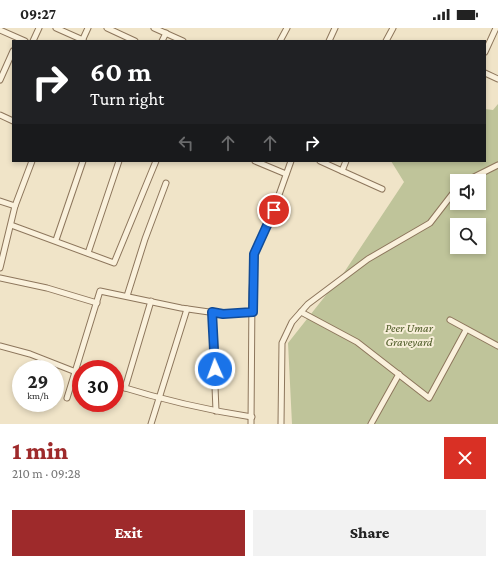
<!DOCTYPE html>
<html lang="en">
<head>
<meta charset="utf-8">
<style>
	:root { --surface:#fff; --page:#f2f2f2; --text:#222; --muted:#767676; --accent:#9e2a2b }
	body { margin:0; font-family:"Crimson Pro",serif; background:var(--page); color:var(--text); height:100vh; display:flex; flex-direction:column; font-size:15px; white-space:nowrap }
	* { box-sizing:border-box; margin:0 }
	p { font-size:13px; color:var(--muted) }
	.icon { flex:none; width:22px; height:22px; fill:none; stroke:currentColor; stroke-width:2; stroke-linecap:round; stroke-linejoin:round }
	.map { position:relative; height:396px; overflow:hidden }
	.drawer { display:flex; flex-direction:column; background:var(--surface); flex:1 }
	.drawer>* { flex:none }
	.banner { position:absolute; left:12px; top:12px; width:474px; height:122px; border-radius:0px; box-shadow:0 2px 6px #0003; background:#202124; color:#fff; overflow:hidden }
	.controls { position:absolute; left:450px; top:146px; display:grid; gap:8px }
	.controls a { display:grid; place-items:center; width:36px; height:36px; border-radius:0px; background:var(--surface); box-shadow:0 2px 6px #0003; font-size:20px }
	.speed { position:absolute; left:12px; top:332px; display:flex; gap:8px; font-size:20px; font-weight:700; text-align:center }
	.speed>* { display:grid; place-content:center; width:52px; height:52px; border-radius:50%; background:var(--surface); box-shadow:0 2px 6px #0003; line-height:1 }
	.speed small { font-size:10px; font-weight:400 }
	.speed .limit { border:6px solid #d22; background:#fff; color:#111 }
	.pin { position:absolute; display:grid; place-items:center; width:34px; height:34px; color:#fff; margin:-17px; border:2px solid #fff; border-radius:50%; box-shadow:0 1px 4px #0007 }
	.me { position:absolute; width:44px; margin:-22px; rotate:358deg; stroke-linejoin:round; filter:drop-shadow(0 0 3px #0008) }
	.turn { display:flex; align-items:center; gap:14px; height:84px; padding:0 12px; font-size:18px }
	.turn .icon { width:52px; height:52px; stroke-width:2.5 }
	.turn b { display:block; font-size:28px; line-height:34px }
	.lanes { display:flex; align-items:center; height:38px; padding:0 12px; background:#0003; justify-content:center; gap:20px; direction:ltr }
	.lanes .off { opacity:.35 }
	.round { display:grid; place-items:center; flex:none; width:42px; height:42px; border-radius:0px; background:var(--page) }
	.summary { display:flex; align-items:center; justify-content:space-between; height:68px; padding:0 12px }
	h1 { font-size:24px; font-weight:800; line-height:30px; color:var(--accent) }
	.primary-button { display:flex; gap:8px; margin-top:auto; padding:8px 12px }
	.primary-button a { flex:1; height:46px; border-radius:0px; background:var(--accent); color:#fff; font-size:16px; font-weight:800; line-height:46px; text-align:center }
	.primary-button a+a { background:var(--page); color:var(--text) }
	.status { display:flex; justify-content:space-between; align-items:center; height:28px; padding:0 20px; background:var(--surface); direction:ltr }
	.status svg { height:11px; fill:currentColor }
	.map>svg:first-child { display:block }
</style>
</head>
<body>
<div class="status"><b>09:27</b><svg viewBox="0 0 49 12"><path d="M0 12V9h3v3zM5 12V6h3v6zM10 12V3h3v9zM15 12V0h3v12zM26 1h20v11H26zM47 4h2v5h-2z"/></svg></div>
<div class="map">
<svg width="498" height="396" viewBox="0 0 498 396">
	<rect width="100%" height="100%" fill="#f0e4c8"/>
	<!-- cemetery -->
	<path fill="#bfc49a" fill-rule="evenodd" d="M498 76V396H292L288 315 345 243 404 154 391 133H485V81L493 82ZM457 153H479V175H457ZM457 197H479V219H457Z"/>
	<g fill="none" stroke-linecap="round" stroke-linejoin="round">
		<defs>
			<g id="minor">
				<path d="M56 0 83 12"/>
				<path d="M107 0 135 13"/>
				<path d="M154 0 183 13"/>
				<path d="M0 2 25 13"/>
				<path d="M33 13 39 0"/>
				<path d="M82 13 88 0"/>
				<path d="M162 13 166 5"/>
				<path d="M280 13 287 0"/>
				<path d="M329 13 335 0"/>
				<path d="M386 13 393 0"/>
				<path d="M485 24 496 0"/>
				<path d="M485 45 498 51"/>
				<path d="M0 52 13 23"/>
				<path d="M0 87 13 93"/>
				<path d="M255 133 286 146"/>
				<path d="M320 133 342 143"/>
				<path d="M346 133 342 143 382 161"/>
				<path d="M466 153 498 137"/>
				<path d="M0 173 15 178"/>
				<path d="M11 197 114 235 156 133"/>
				<path d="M56 212 83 133"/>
				<path d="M88 225 119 133"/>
				<path d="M0 240 15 178 32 133"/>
				<path d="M0 250 47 260 97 275"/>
				<path d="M127 268 145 211 166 155"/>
				<path d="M301 284 357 314 429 370 466 302"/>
				<path d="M212 285 216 383"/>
				<path d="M450 292 498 318"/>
				<path d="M0 318 30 326 81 346"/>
				<path d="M115 357C160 371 206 382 252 389"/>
				<path d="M125 360 151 273"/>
				<path d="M67 370 100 263 181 280 223 286 253 284"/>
				<path d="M151 396 187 281"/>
				<path d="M251 396 252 265 254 226 269 195 291 133"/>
				<path d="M281 396 282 315 292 294 308 276 368 231 430 195 457 160"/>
				<path d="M371 396 399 346"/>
			</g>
		</defs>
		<!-- minor casing -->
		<use href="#minor" stroke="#8d765c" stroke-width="7"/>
		<!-- minor -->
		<use href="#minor" stroke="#faf1dc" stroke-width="5"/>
	</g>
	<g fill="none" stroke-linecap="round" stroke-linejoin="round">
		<defs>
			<path id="route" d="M215 341 212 284 223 286 253 284 254 226 274 182"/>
		</defs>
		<!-- route casing -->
		<use href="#route" stroke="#114b97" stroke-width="10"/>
		<!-- route -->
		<use href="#route" stroke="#1a73e8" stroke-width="7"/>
	</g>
	<g text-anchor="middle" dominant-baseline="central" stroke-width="4" stroke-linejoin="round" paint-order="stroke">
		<!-- park labels -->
		<g font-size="12" font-style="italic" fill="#4d5a26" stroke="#f7eed8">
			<text x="409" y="300">Peer Umar<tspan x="409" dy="14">Graveyard</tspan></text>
		</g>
	</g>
</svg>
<div class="controls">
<a><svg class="icon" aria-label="sound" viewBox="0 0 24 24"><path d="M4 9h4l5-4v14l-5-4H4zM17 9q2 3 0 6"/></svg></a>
<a><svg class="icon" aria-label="search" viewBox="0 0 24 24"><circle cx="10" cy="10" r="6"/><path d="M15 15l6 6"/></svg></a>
</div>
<div class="speed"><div>29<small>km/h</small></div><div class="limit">30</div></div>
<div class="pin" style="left:274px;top:182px;background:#d93025"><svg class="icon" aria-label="arrive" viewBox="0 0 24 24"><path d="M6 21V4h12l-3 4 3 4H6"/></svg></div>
<svg class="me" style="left:215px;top:341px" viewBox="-20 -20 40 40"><circle r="17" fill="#1a73e8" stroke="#fff" stroke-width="3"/><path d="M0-11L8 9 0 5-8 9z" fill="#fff"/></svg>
<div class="banner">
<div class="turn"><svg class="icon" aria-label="right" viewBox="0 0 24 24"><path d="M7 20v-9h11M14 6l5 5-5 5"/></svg><div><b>60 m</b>Turn right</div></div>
<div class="lanes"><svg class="icon off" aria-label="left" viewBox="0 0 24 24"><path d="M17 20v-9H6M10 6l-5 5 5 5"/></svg><svg class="icon off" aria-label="ahead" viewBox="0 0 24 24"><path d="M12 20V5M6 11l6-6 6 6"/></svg><svg class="icon off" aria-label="ahead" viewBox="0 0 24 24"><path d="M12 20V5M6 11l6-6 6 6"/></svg><svg class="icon" aria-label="right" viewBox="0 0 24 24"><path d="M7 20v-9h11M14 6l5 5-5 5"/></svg></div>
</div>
</div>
<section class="drawer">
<div class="summary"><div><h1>1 min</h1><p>210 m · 09:28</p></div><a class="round" style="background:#d93025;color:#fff"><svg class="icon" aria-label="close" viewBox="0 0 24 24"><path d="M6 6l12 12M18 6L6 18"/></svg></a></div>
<div class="primary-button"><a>Exit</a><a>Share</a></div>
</section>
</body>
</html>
